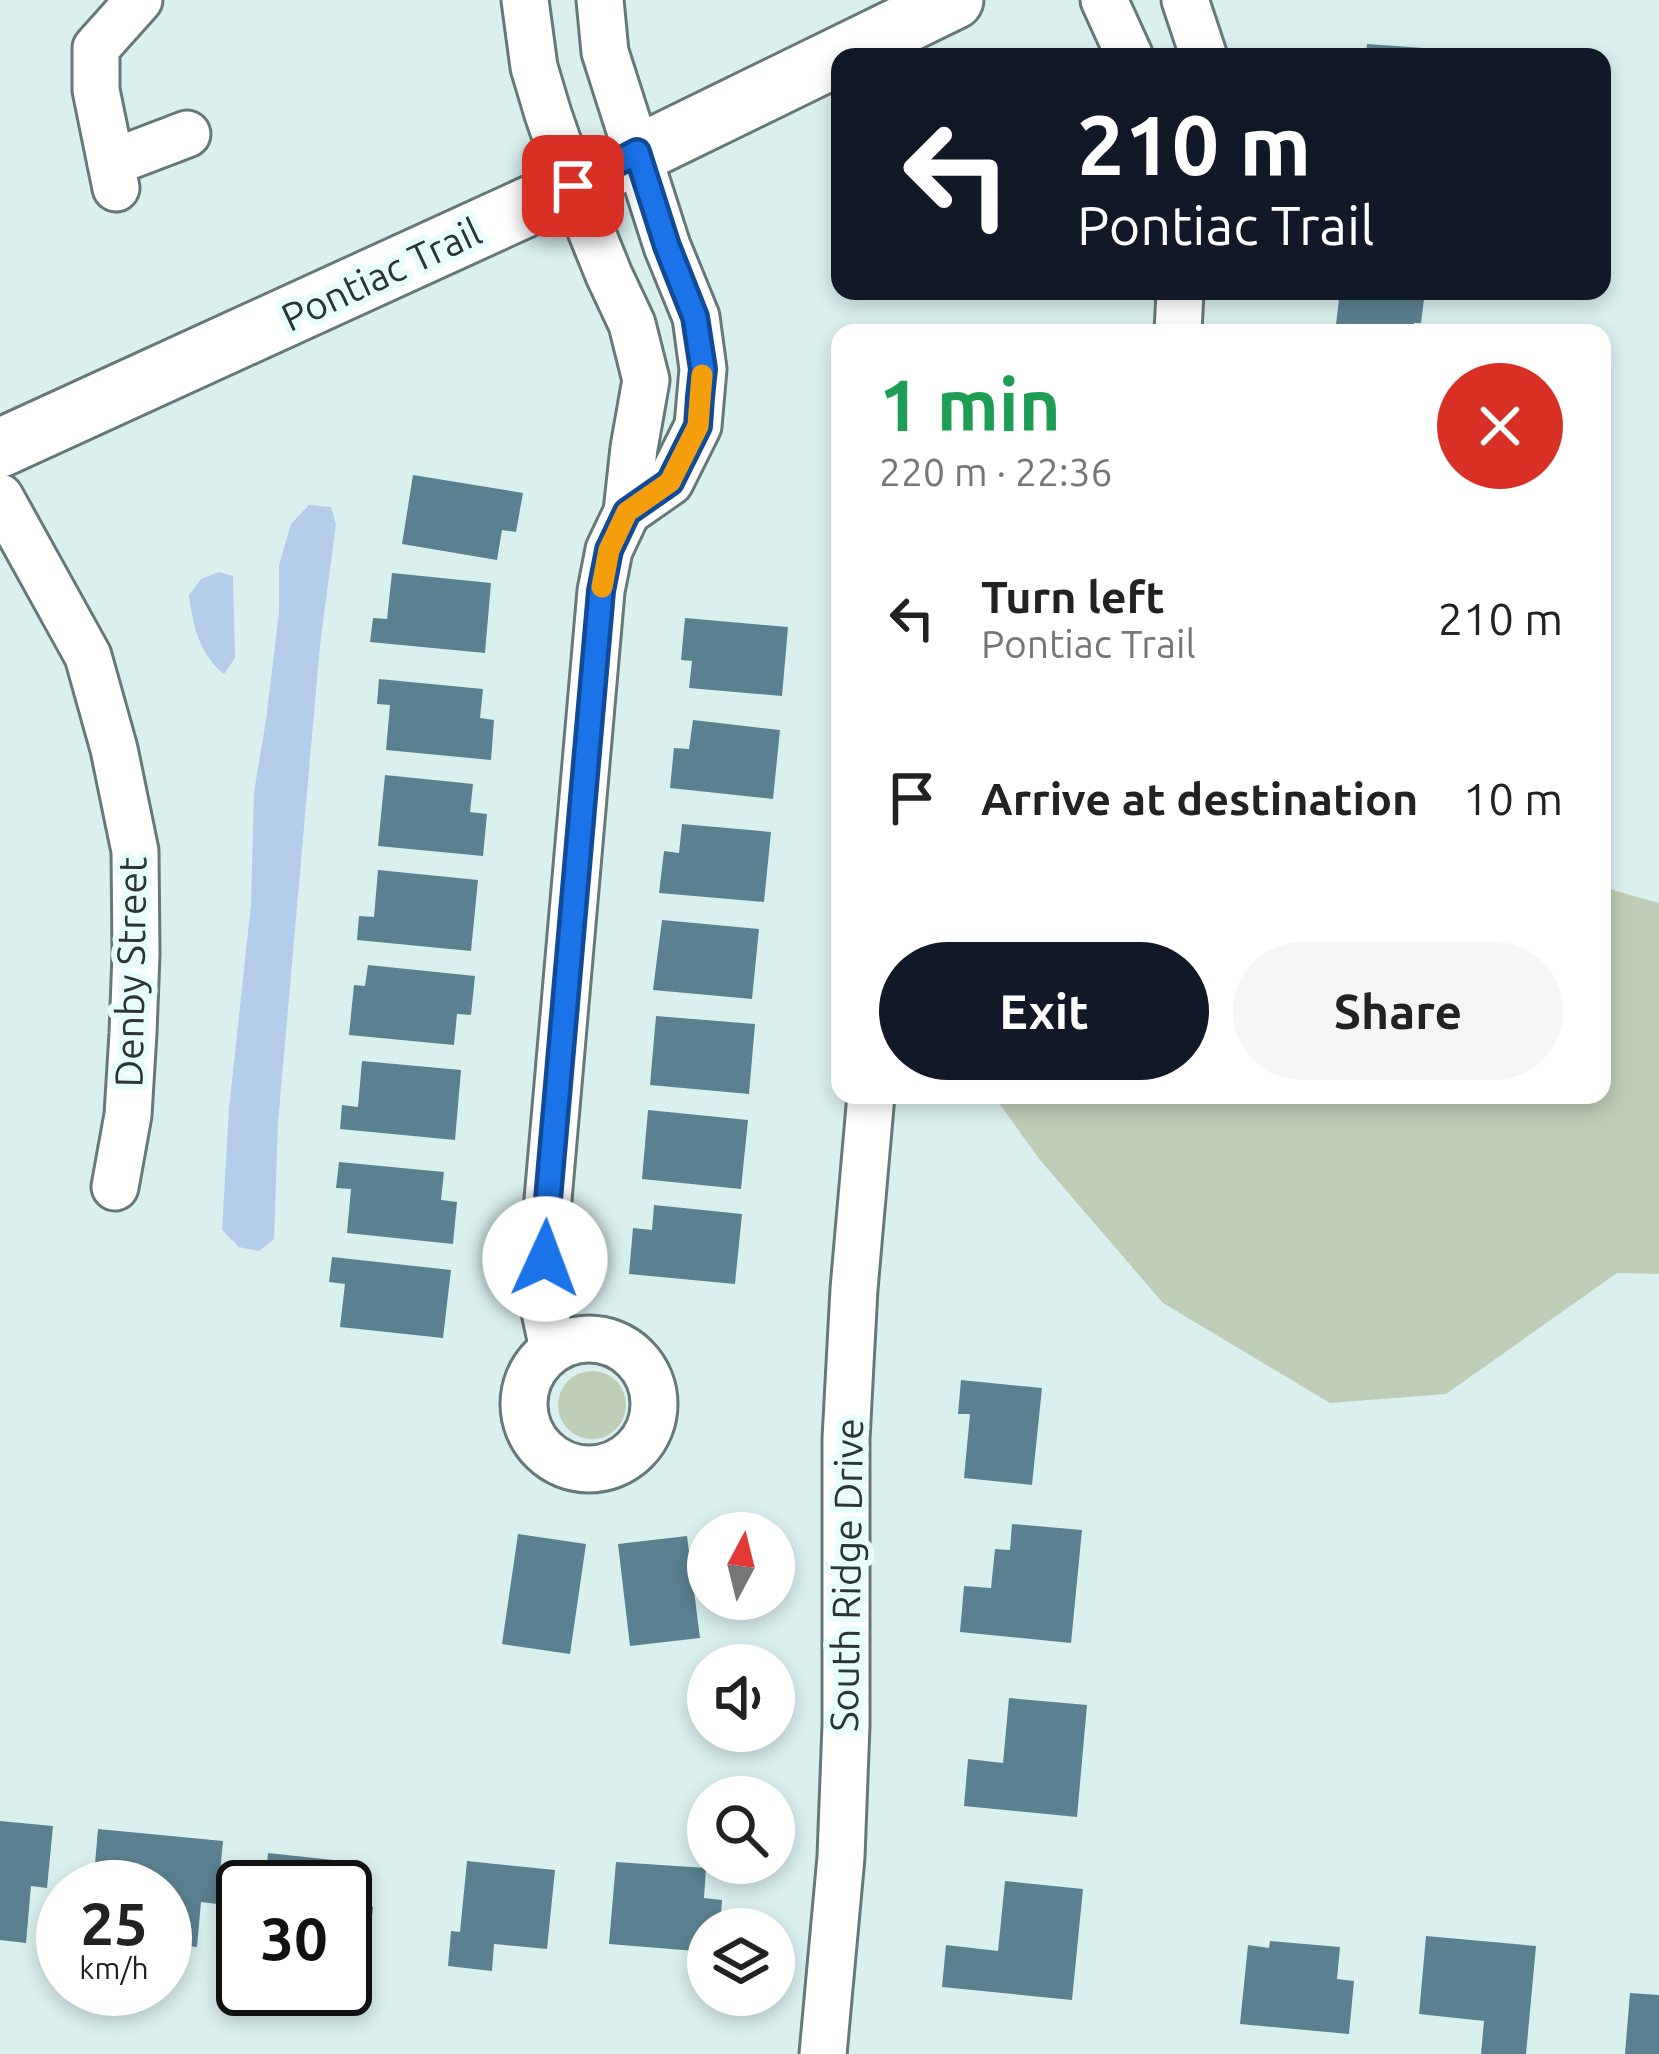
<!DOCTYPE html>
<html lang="en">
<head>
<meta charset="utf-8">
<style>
	:root { --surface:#fff; --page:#f6f6f6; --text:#222; --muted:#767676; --accent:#111827 }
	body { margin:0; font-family:Ubuntu,sans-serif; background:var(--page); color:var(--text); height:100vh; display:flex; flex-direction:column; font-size:45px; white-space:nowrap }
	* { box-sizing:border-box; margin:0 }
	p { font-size:39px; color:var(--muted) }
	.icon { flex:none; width:66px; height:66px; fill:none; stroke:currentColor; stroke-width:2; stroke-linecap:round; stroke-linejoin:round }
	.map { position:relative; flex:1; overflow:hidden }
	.details { position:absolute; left:831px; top:324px; width:780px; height:780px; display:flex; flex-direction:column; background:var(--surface); border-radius:24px; box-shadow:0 6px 18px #0003 }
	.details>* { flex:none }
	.guide { position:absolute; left:831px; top:48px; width:780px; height:252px; border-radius:24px; box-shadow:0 6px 18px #0003; background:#111827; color:#fff; overflow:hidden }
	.needle { width:78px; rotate:7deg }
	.buttons { position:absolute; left:687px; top:1512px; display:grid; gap:24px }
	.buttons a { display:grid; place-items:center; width:108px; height:108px; border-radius:50%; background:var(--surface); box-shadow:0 6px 18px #0003; font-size:60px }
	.speed { position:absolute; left:36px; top:1860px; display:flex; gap:24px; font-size:60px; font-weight:700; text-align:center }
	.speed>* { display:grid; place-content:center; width:156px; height:156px; border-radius:50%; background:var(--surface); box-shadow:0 6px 18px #0003; line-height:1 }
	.speed small { font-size:30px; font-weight:400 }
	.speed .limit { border:6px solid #111; border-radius:18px; background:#fff; color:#111 }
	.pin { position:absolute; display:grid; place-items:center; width:102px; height:102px; color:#fff; margin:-51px; border-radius:24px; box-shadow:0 6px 18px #0006 }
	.me { position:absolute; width:132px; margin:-66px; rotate:2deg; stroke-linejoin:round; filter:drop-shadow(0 0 9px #0008) }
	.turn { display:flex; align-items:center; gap:42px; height:252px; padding:0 48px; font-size:54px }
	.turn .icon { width:156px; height:156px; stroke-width:2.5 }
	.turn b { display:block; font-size:84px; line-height:102px }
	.round { display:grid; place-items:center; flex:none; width:126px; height:126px; border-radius:63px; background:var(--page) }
	.overview { display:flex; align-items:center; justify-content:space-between; height:204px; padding:0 48px }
	h1 { font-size:72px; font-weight:600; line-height:90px; color:#1e9e55 }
	.cta { display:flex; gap:24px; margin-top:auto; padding:24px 48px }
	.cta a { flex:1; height:138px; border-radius:72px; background:var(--accent); color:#fff; font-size:48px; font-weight:600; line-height:138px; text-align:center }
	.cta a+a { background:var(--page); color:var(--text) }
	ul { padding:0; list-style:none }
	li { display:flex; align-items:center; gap:36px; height:180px; padding:0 48px }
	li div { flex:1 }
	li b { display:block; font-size:45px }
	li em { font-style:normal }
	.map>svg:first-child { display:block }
</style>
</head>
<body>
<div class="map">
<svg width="1659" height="2054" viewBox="0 0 1659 2054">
	<rect width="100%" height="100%" fill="#d9f0ef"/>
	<!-- green -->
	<g fill="#becdb6">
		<path d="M1602 887 1659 903V1274L1617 1273 1446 1394 1330 1403 1163 1303 1040 1160 993 1095H1602Z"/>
		<circle cx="592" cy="1405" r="34"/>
	</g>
	<!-- water -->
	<g fill="#b6cdea">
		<path d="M309 505 331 507 336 524 320 645 278 1123 274 1239 259 1251 239 1247 222 1230 229 1108 251 904 254 792 266 720 279 612V565L291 524Z"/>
		<path d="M219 572 233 576 235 658 224 674C199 654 193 626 189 595L201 579Z"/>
	</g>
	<!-- building -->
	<g fill="#5b8190">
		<path d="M1367 44 1438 49V57H1366Z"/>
		<path d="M1340 291H1425L1421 323H1414L1413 333H1335Z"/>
		<path d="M413 475 523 493 516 532 502 530 497 560 402 544Z"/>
		<path d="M392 573 491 583 485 653 370 642 373 618 387 619Z"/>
		<path d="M685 618 788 627 782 696 689 688 692 661 681 660Z"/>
		<path d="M379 679 483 689 480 718 494 720 491 760 386 750 390 705 377 704Z"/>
		<path d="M693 720 780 730 773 799 670 788 674 748 689 749Z"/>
		<path d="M385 775 473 784 470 812 487 814 483 856 378 846Z"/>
		<path d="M682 824 771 832 764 902 659 893 664 851 679 853Z"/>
		<path d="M378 870 478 880 471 951 357 940 359 916 374 917Z"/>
		<path d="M662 920 759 929 752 999 653 990Z"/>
		<path d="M368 965 475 976 471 1015 457 1014 454 1045 349 1035 354 985 365 986Z"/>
		<path d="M656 1016 755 1024 749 1094 650 1085Z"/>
		<path d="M362 1061 461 1070 455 1140 340 1129 342 1105 358 1107Z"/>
		<path d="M648 1110 748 1120 741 1189 642 1179Z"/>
		<path d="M339 1162 444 1172 441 1200 457 1202 453 1244 347 1233 351 1189 336 1188Z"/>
		<path d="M654 1205 742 1214 735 1284 629 1274 633 1228 652 1230Z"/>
		<path d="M332 1257 451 1270 443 1338 340 1327 345 1284 329 1282Z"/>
		<path d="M961 1380 1042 1388 1032 1485 964 1478 970 1414H958Z"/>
		<path d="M1012 1524 1082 1530 1071 1643 960 1632 964 1586 991 1588 995 1549 1010 1550Z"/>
		<path d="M518 1534 586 1544 570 1654 502 1644Z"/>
		<path d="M687 1536 700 1638 630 1646 618 1544Z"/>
		<path d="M1009 1698 1087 1705 1077 1817 964 1806 968 1759 1003 1763Z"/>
		<path d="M0 1821 53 1826 47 1888 31 1886 26 1943 0 1940Z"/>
		<path d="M98 1829 223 1841 217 1904 201 1902 197 1947 165 1944V1887H93Z"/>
		<path d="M268 1853 361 1863 357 1905 373 1907 366 1971 345 1969V1887H265Z"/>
		<path d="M467 1861 555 1870 547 1949 494 1944 492 1971 448 1966 451 1931 460 1932Z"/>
		<path d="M616 1862 706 1868 704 1898 722 1900 720 1929H708V1952L609 1944Z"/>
		<path d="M1005 1881 1083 1889 1072 2000 942 1987 946 1945 998 1951Z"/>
		<path d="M1426 1936 1536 1946 1526 2054H1481L1484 2021 1419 2014Z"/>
		<path d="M1270 1941 1340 1947 1337 1979 1354 1981 1349 2034 1240 2024 1248 1945 1269 1948Z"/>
		<path d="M1630 1993 1659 1995V2054H1625Z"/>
	</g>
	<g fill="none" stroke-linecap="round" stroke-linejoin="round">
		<defs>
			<g id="minor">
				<path d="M525 0 534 67 548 114 573 186 609 275 632 324 646 380 634 448 627 512 609 550 601 591 547 1211 544 1307 553 1349"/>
				<path d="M600 0 605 52 667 246 696 317 703 369 698 426 670 482 627 512"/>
				<path d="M1104 0 1130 57"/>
				<path d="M1185 0 1204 57"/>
				<path d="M111 163 187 134"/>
				<path d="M116 188 96 90V48L139 0"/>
				<path d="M1178 333 1180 291"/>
				<path d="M0 497 88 656 114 749 135 851 136 954 133 1033 128 1115 115 1187"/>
				<circle cx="589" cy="1404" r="65"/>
				<path d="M823 2054 841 1857 846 1725V1439L854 1289 871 1095"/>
			</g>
			<path id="major" d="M0 448 573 186 954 0"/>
		</defs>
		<!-- minor casing -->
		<use href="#minor" stroke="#657978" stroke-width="51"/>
		<!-- major casing -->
		<use href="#major" stroke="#657978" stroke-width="63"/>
		<!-- minor -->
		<use href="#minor" stroke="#fff" stroke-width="45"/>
		<!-- major -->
		<use href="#major" stroke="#fff" stroke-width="57"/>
	</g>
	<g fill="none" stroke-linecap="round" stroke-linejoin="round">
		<defs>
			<path id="route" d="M545 1259 547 1211 601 591 609 550 627 512 670 482 698 426 700 397 703 369 695 317 667 246 637 152 573 186"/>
		</defs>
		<!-- route casing -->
		<use href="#route" stroke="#114b97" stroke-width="30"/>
		<!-- route -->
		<use href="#route" stroke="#1a73e8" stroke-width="21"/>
		<!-- slow -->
		<path stroke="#f59e0b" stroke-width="21" d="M602 587 609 550 627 512 670 482 698 426 702 375"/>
	</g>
	<g text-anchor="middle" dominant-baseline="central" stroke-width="12" stroke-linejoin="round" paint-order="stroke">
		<!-- street labels -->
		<g font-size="39" fill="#2c3534" stroke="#e6fdfc">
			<text transform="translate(381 274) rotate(-25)">Pontiac Trail</text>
			<text transform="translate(130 972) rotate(-89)">Denby Street</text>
			<text transform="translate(846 1575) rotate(-89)">South Ridge Drive</text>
		</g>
	</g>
</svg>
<div class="buttons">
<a><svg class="needle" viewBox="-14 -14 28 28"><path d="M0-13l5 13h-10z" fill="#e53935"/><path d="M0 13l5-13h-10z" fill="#767676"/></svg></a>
<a><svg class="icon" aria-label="sound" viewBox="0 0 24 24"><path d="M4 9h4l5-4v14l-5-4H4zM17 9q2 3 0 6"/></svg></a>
<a><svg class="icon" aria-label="search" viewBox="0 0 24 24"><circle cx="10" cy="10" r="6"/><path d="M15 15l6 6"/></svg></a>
<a><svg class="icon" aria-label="layers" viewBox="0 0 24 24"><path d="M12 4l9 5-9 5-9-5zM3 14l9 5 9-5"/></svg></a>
</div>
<div class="speed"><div>25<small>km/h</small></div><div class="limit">30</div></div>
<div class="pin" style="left:573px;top:186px;background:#d93025"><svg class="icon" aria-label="arrive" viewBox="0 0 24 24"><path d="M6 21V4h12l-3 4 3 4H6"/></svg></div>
<svg class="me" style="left:545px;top:1259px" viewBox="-20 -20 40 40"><circle r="19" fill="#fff"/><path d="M0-13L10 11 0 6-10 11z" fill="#1a73e8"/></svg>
<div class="guide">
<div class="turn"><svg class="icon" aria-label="left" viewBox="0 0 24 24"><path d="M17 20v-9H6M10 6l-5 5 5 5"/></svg><div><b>210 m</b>Pontiac Trail</div></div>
</div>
<section class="details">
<div class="overview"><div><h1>1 min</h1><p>220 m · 22:36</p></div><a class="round" style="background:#d93025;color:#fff"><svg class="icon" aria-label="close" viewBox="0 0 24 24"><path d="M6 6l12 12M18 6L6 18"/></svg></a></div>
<ul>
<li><svg class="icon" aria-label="left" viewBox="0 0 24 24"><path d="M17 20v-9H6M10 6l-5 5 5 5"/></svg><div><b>Turn left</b><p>Pontiac Trail</p></div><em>210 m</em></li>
<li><svg class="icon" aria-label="arrive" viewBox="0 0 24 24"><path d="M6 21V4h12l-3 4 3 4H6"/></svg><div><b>Arrive at destination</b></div><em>10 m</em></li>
</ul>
<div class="cta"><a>Exit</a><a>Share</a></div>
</section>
</div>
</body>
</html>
